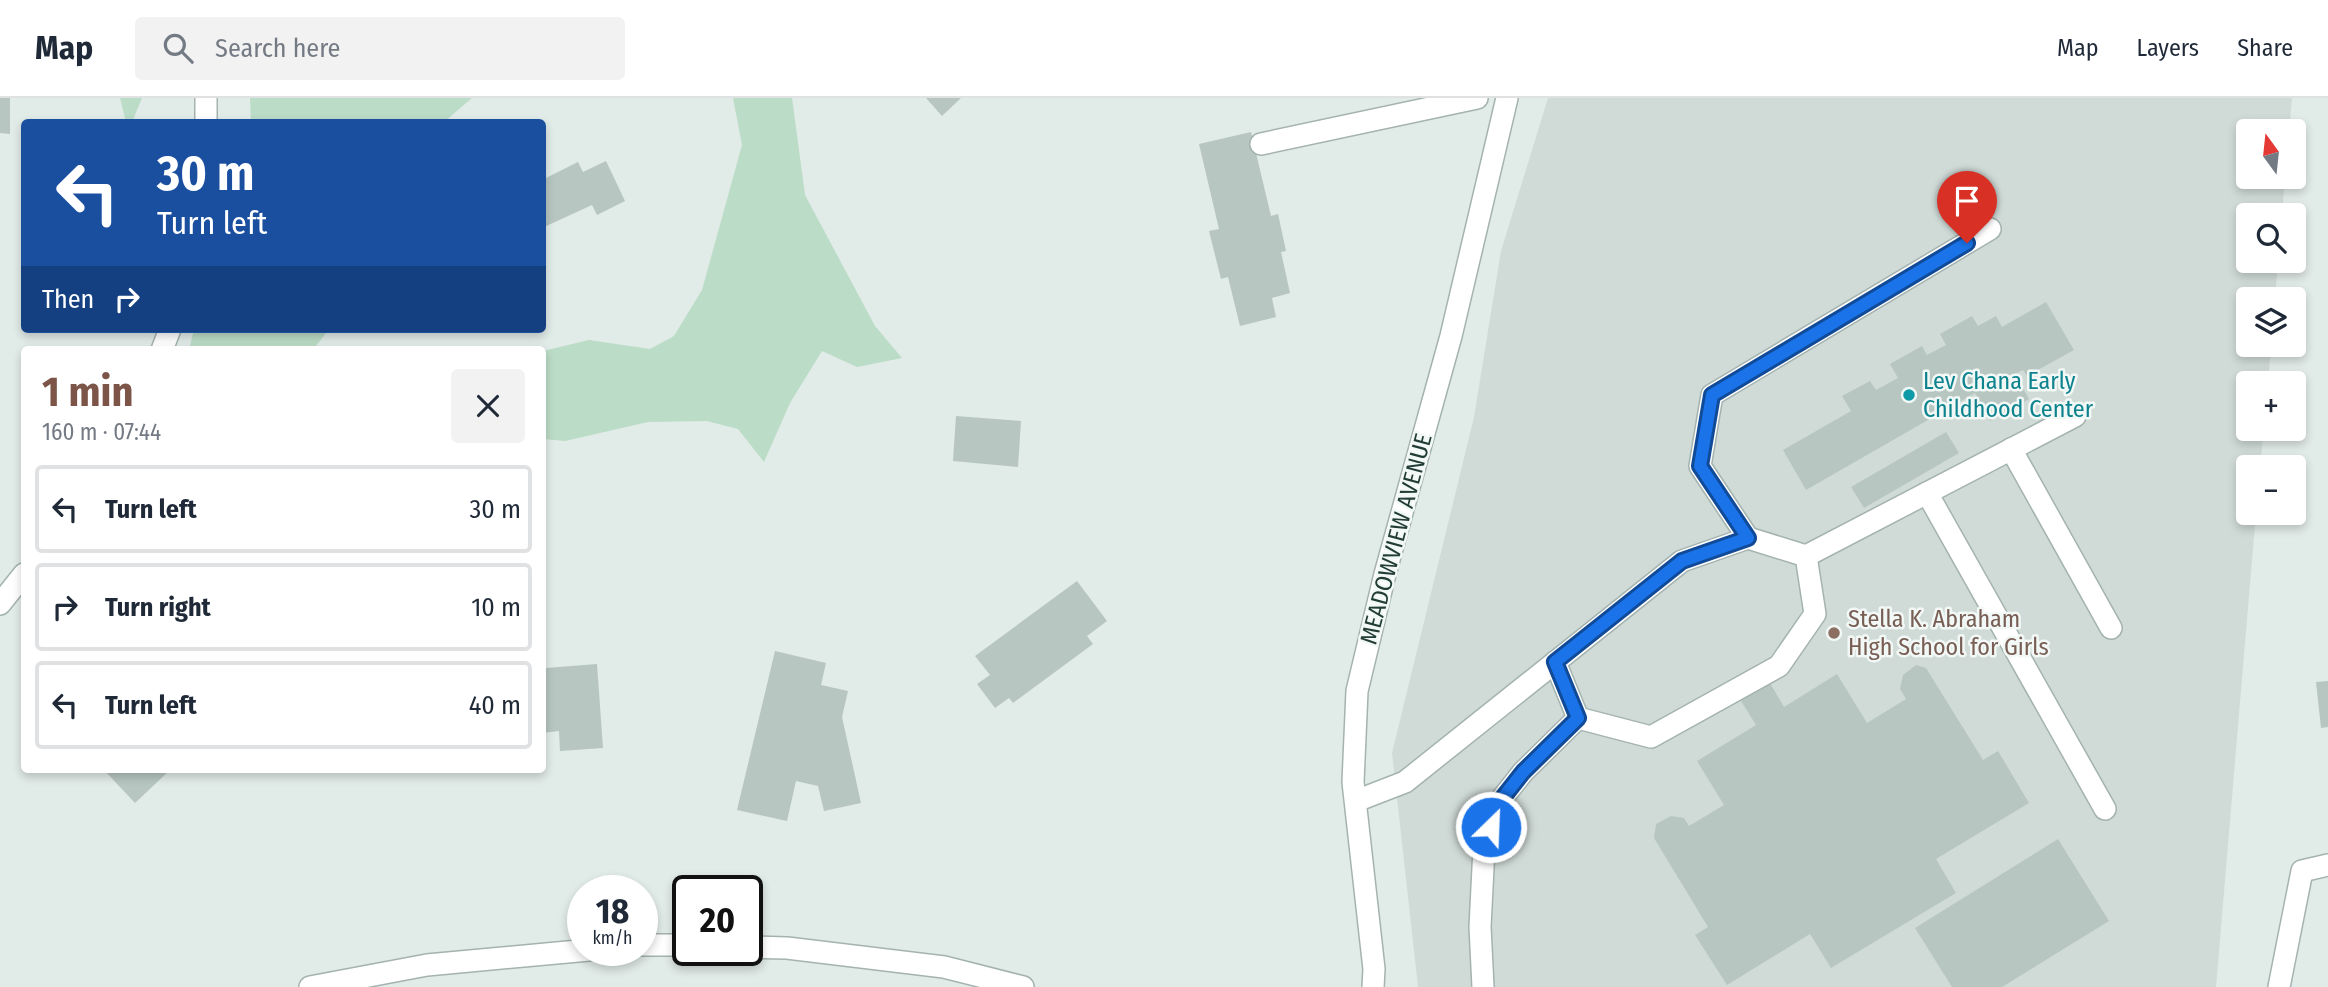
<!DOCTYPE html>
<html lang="en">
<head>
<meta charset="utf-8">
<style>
	:root { --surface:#fff; --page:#f2f2f3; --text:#1f2937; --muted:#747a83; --line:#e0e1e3; --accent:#7c5548 }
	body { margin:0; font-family:"Fira Sans Condensed",sans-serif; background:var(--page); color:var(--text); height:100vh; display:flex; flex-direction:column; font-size:26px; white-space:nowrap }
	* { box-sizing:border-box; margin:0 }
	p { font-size:23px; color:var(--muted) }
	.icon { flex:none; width:38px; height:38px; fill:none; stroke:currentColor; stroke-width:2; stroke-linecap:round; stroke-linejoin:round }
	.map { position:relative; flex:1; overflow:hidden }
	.side { position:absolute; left:21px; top:248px; width:525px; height:427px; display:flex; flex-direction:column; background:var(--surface); border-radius:7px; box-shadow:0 4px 10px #0003 }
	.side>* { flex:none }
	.hud { position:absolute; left:21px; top:21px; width:525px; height:214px; border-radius:7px; box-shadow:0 4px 10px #0003; background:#1a4fa0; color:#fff; overflow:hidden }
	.needle { width:46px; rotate:345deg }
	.fabs { position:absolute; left:2236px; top:21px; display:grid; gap:14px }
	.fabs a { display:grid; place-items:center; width:70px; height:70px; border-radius:7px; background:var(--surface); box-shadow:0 4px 10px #0003; font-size:35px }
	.speed { position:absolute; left:567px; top:777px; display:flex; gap:14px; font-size:35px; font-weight:700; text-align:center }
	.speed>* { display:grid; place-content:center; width:91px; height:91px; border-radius:50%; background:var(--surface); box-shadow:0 4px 10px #0003; line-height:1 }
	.speed small { font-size:18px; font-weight:400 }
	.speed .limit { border:4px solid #111; border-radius:10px; background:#fff; color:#111 }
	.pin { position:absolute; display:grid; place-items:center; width:60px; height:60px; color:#fff; margin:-72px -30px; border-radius:50% 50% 50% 0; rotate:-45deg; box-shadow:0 0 7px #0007 }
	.pin .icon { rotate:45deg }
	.me { position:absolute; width:77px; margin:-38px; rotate:24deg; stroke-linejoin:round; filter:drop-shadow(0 0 5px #0008) }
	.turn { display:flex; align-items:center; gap:24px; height:147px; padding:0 21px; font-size:32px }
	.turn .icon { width:91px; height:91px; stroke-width:2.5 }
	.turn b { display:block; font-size:49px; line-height:60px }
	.then { display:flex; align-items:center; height:66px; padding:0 21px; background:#0003; gap:14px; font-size:26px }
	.round { display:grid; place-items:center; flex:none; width:74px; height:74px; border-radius:7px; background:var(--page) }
	.summary { display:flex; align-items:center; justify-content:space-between; height:119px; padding:0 21px }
	h1 { font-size:42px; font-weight:700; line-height:52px; color:var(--accent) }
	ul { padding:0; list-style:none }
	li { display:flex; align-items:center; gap:21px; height:88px; margin:0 14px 10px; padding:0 7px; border:4px solid var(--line); border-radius:7px }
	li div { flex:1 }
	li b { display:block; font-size:26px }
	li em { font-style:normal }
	header { display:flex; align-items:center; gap:42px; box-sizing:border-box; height:98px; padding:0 35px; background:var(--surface); border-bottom:2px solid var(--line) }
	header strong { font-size:33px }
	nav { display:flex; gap:38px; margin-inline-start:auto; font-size:24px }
	.search { width:490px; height:63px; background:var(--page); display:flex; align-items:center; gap:18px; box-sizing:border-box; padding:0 24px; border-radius:7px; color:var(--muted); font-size:26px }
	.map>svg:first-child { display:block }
</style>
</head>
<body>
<header>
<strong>Map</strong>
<div class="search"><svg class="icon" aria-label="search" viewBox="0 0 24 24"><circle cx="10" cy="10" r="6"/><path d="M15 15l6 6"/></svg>Search here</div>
<nav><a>Map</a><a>Layers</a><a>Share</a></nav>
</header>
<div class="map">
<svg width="2328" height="889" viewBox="0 0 2328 889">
	<rect width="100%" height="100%" fill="#e1ebe8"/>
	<!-- built -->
	<path fill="#d0dbd7" d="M1548 0H2292L2289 33H2249V79H2285L2282 117H2249V163H2278L2275 201H2249V247H2271L2268 285H2249V331H2264L2260 369H2249V415H2256L2216 889H1418L1392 655 1474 319 1501 153Z"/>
	<!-- green -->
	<g fill="#bbdcc6">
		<path d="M120 0H142L132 24H126Z"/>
		<path d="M250 0H472L444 24H251Z"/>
		<path d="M733 0H792L805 97 875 228 902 260 857 269 822 253 790 305 764 364 738 331 707 323 648 324 565 343 543 341V253L589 242 650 251 674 238 702 192 742 47Z"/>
		<path d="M194 231H329L313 252H189Z"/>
	</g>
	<!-- building -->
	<g fill="#b7c6c1">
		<path d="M0 0H10V36L0 35Z"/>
		<path d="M926 0H961L942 18Z"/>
		<path d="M1251 34 1271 118 1278 116 1286 153 1281 154 1290 195 1272 200 1276 219 1240 228 1228 179 1221 181 1209 133 1219 131 1199 46Z"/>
		<path d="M606 63 625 103 597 117 592 107 542 130V74L546 80 578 64 583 74Z"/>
		<path d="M2046 204 2074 252 2027 278 2023 272 2015 276 2029 301 1990 323 1975 295 1806 392 1783 352 1851 313 1842 298 1870 283 1876 292 1898 280 1890 266 1922 248 1927 257 1946 247 1940 236 1972 218 1978 228 1996 218 2002 229Z"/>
		<path d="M956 318 1021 323 1018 369 953 363Z"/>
		<path d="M1946 334 1959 355 1864 410 1851 389Z"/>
		<path d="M1077 483 1107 523 1087 538 1093 546 1013 605 1009 600 995 610 977 586 990 577 975 558Z"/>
		<path d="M542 544H544L546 570 597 566 603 650 560 653 559 633 542 635Z"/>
		<path d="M775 553 826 565 821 587 848 593 842 619 861 705 824 713 818 688 796 683 787 723 737 712Z"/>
		<path d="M1916 567 1926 570 1983 662 1998 653 2029 705 1936 761 1956 795 1831 870 1810 836 1727 887 1695 837 1708 829 1654 740 1656 726 1671 718 1684 720 1689 728 1724 707 1697 663 1756 627 1741 603 1770 585 1784 609 1837 576 1867 625 1906 601 1900 591 1903 577Z"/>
		<path d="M2328 583V629L2321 630 2316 584Z"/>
		<path d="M104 672H170L135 705Z"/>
		<path d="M2058 741 2109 823 2002 889H1952L1915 830Z"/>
	</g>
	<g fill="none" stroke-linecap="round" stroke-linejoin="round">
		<defs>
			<g id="minor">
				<path d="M206 0V24"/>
				<path d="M1261 46 1477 0"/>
				<path d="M162 252 170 231"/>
				<path d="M2011 351 2111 530"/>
				<path d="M1927 395 2105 711"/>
				<path d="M1806 458 2075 318"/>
				<path d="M0 506 24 476"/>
				<path d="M1555 564 1578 620 1651 639 1779 568 1815 516 1806 458 1748 440"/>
				<path d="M1356 703 1405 684 1682 463 1748 440 1700 368 1712 297 1990 131"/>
				<path d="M642 847H688"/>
				<path d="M747 849 787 850 944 869 1023 889"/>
				<path d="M310 889 427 867 589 852"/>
				<path d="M1373 889 1374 871 1353 684 1357 593 1385 476 1451 238 1507 0"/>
				<path d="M1483 889 1480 829 1484 750 1497 707 1523 674 1578 620"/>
				<path d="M2279 889 2302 773 2328 767"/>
			</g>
		</defs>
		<!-- minor casing -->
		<use href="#minor" stroke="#a4b3af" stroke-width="24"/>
		<!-- minor -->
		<use href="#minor" stroke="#fff" stroke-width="21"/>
	</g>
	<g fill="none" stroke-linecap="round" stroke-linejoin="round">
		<defs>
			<path id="route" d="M1491 729 1497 707 1523 674 1578 620 1555 564 1682 463 1748 440 1700 368 1712 297 1967 145"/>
		</defs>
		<!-- route casing -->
		<use href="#route" stroke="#114b97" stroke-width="18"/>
		<!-- route -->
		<use href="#route" stroke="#1a73e8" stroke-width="12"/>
	</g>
	<!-- markers -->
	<circle fill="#0f9aa8" stroke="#f2f8f5" stroke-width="2.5" cx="1909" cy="297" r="7"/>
	<circle fill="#8d6e63" stroke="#f2f8f5" stroke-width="2.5" cx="1834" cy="535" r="7"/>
	<g text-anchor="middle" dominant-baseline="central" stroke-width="5" stroke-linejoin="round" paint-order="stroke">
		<!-- culture labels -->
		<g font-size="24" fill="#0d838f" stroke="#f2f8f5" text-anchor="start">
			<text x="1923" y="283">Lev Chana Early<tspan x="1923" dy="28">Childhood Center</tspan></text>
		</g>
		<!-- street labels -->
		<g font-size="24" fill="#223c36" stroke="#f2f8f5">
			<text transform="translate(1396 441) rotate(-75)">MEADOWVIEW AVENUE</text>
		</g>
		<!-- education labels -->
		<g font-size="24" fill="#785e54" stroke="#f2f8f5" text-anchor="start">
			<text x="1848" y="521">Stella K. Abraham<tspan x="1848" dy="28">High School for Girls</tspan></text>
		</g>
	</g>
</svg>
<div class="fabs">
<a><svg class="needle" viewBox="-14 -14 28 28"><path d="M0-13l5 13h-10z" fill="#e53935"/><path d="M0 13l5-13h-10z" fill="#747a83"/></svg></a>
<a><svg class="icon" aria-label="search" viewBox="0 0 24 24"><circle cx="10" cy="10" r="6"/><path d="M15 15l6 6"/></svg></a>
<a><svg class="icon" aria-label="layers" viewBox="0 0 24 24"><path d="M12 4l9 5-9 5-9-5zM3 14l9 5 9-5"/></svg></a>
<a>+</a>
<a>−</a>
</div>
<div class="speed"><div>18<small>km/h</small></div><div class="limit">20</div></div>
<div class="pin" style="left:1967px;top:145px;background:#d93025"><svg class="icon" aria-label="arrive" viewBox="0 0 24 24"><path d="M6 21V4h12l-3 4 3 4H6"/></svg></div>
<svg class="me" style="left:1491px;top:729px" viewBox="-20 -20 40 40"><circle r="17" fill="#1a73e8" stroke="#fff" stroke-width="3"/><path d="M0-11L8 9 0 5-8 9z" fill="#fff"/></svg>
<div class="hud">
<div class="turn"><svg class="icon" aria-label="left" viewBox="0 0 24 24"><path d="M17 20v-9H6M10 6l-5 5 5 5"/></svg><div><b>30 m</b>Turn left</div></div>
<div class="then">Then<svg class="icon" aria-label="right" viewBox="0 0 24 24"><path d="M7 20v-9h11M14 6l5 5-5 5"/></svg></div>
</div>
<section class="side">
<div class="summary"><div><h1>1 min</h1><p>160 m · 07:44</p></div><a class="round"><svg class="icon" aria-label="close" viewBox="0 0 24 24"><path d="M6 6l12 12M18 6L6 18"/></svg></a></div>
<ul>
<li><svg class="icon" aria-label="left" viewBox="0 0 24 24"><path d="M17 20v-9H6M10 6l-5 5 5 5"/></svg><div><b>Turn left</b></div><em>30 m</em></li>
<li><svg class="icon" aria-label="right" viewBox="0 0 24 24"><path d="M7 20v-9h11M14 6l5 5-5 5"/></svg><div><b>Turn right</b></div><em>10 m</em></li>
<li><svg class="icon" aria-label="left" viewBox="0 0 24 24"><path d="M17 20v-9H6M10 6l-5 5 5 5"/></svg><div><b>Turn left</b></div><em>40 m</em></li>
</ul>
</section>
</div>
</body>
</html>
